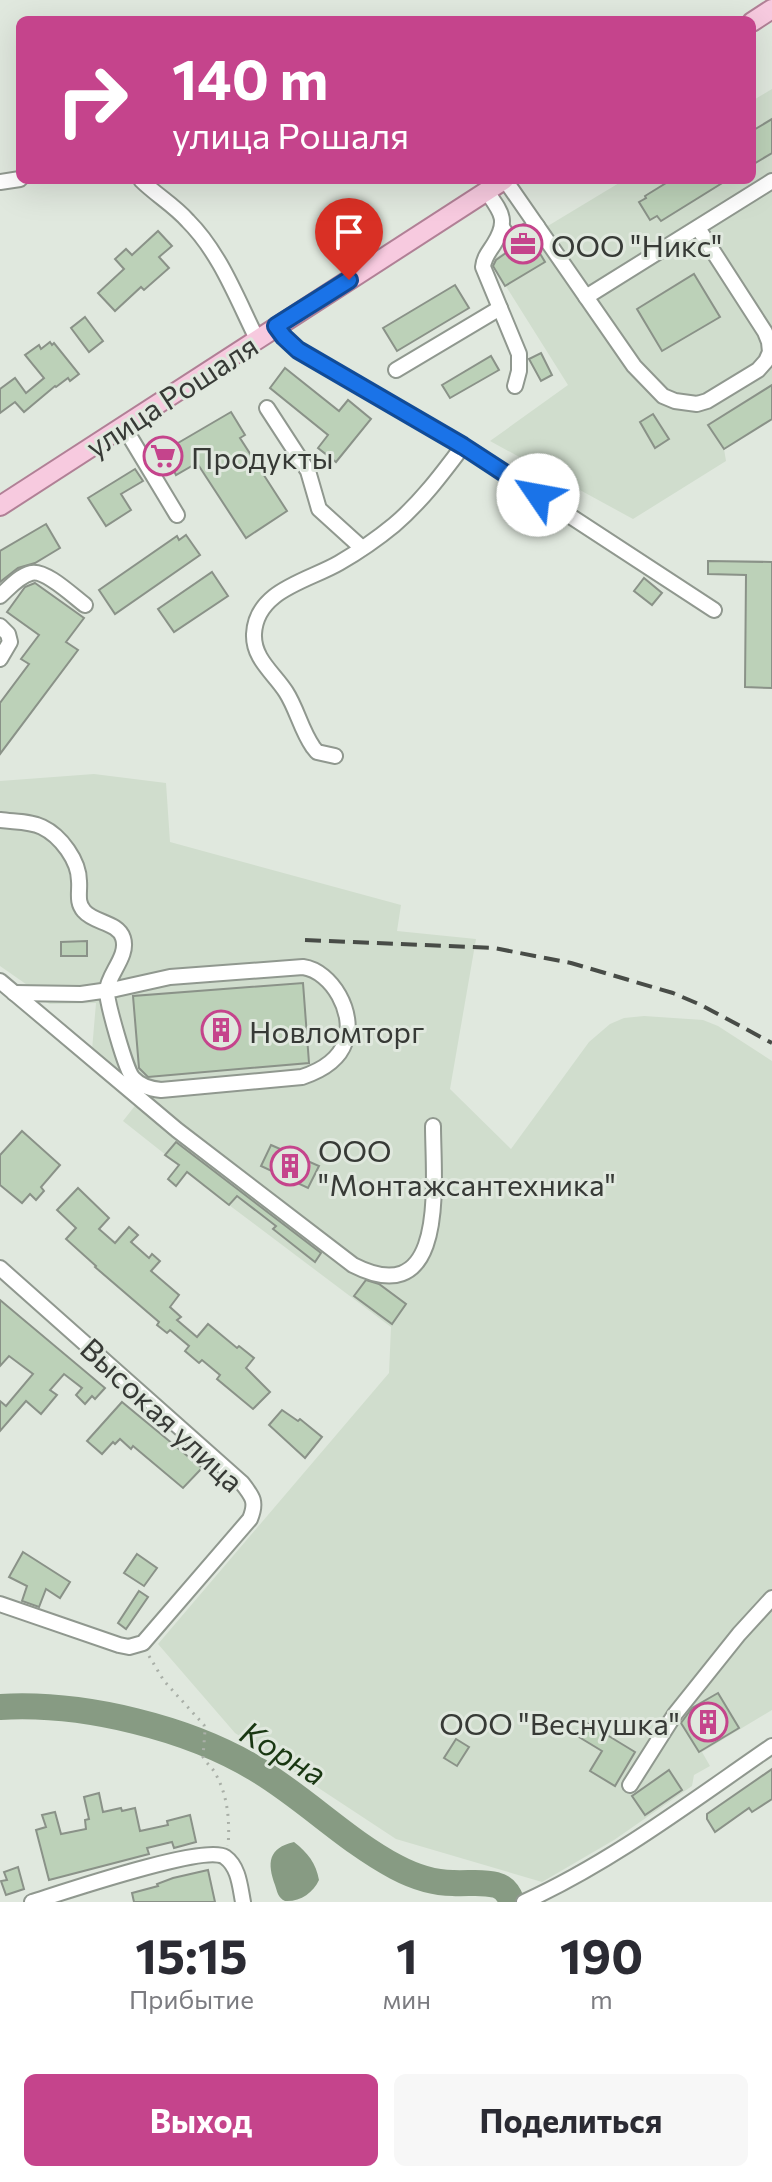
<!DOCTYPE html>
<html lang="ru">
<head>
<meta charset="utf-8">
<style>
	:root { --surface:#fff; --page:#f7f7f7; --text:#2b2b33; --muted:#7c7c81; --accent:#c5448c }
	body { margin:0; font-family:Commissioner,sans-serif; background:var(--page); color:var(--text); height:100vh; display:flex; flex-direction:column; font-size:30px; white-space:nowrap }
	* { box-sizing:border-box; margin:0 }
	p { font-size:26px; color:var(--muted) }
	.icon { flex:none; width:44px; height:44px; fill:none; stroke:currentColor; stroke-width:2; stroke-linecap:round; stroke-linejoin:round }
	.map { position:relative; height:1902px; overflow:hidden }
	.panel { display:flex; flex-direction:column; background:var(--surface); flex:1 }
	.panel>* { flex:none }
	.hud { position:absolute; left:16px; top:16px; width:740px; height:168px; border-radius:12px; box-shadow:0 8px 32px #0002; background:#c5448c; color:#fff; overflow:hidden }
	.pin { position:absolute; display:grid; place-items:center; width:68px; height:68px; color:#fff; margin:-82px -34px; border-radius:50% 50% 50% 0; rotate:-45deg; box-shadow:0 0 8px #0007 }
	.pin .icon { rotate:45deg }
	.me { position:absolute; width:88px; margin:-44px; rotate:303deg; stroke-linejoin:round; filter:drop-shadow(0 0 6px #0008) }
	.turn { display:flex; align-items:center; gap:28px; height:168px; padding:0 24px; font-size:36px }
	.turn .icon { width:104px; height:104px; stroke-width:2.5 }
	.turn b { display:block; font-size:56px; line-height:68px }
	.eta { display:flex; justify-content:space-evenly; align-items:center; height:136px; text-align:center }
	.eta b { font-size:48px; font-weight:700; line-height:56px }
	.button { display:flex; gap:16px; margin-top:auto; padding:16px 24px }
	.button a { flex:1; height:92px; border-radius:12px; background:var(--accent); color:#fff; font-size:32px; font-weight:700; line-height:92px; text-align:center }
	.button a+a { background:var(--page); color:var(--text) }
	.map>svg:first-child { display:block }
</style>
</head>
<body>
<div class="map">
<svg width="772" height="1902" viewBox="0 0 772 1902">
	<rect width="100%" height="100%" fill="#e0e8de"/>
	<!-- built -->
	<g fill="#d0ddcd">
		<path d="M772 89V419L724 449 726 461 633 519 490 441 568 385 490 261 624 180H752V101Z"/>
		<path d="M94 774 166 783 170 842 401 905 397 931 476 939 450 1089 511 1149 589 1042 610 1024 624 1018 644 1016 703 1020 718 1026 772 1061V1710L702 1752 710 1766 694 1775 692 1786 614 1840 542 1882 396 1839 235 1733 158 1644 389 1373 391 1327 229 1205 123 1121 145 1093 92 1050 96 1003 50 1004 34 997 33 989 0 966V781Z"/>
	</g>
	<!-- water -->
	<path fill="#879b83" d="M294 1842C308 1853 316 1863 319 1880 313 1893 300 1902 285 1901 278 1898 277 1891 275 1885 267 1863 268 1848 294 1842Z"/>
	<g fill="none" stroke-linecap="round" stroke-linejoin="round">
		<!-- river -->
		<path stroke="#879b83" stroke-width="26" d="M0 1707C83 1702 191 1728 261 1772 308 1801 347 1841 396 1867 413 1876 434 1883 453 1883 467 1884 482 1881 496 1885 504 1887 509 1894 512 1902"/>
	</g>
	<!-- building -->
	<g fill="#bcd1b8" stroke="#8a9288" stroke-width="2">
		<path d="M772 119V153L752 165V131Z"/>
		<path d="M671 180H727L661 221 657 216 650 220 639 202 646 198 645 196Z"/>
		<path d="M158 231 172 246 159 257 169 268 144 290 141 287 115 311 98 293 124 269 115 259 126 249 132 255Z"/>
		<path d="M532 240 545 262 505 286 493 266 496 260 510 250Z"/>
		<path d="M694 274 720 317 662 351 637 309Z"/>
		<path d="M455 285 469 308 397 351 383 328Z"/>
		<path d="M85 317 103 341 89 352 71 328Z"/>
		<path d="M50 342 52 345 54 343 79 374 70 381 68 378 56 387 55 386 24 412 15 402 0 413V389L15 378 26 393 44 378 25 355 39 345 41 349Z"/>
		<path d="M541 353 552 375 541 381 529 359Z"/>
		<path d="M491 356 499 370 450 398 442 385Z"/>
		<path d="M285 368 339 411 348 400 371 419 336 462 318 448 328 435 270 388Z"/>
		<path d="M772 385V419L724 449 708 425Z"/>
		<path d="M231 412 245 435 240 438 287 511 246 538 197 463 176 475 172 467 163 472 154 457Z"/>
		<path d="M653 414 669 439 655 448 640 422Z"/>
		<path d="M135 469 143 481 121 494 131 510 106 526 88 498Z"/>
		<path d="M46 524 60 548 35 563 18 568 0 582V551Z"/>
		<path d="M186 535 200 555 115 614 99 590 177 536 179 540Z"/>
		<path d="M708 561 772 562V688L745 687 746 575 708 574Z"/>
		<path d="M212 572 228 596 174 632 158 609Z"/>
		<path d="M644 578 662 593 652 605 634 591Z"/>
		<path d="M35 583 84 618 66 642 78 650 0 754V703L29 664 21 659 39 635 7 612 25 587Z"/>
		<path d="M87 941V956H61V942Z"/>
		<path d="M303 983 309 1063 148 1077 139 1068 133 996Z"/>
		<path d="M22 1131 60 1165 41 1187 44 1191 36 1200 30 1194 22 1203 0 1185V1155Z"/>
		<path d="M176 1142 321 1253 315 1262 273 1229 276 1226 237 1196 229 1205 187 1172 176 1186 168 1179 179 1165 165 1155Z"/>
		<path d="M271 1145 319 1166 308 1188 261 1166Z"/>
		<path d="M78 1188 109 1218 99 1229 115 1243 129 1227 138 1235 131 1242 149 1258 152 1254 160 1261 151 1271 179 1295 170 1307 181 1317 177 1320 197 1337 208 1324 237 1348 239 1346 254 1358 246 1368 270 1392 253 1409 217 1379 220 1375 202 1360 199 1363 185 1351 189 1346 170 1330 167 1333 157 1325 159 1322 95 1267 96 1266 66 1239 76 1228 57 1210Z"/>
		<path d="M366 1280 379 1284 406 1304 392 1324 354 1296Z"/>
		<path d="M0 1300 105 1388 95 1399 92 1396 85 1404 76 1395 82 1388 64 1374 50 1390 57 1395 41 1414 26 1401 0 1431V1401L6 1406 33 1374 9 1356 0 1366Z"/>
		<path d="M122 1402 202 1468 183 1488 133 1446 131 1449 120 1439 115 1444 113 1442 102 1454 87 1441Z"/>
		<path d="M282 1410 298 1421 300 1419 322 1437 305 1458 269 1425Z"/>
		<path d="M23 1552 70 1582 60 1598 46 1589 39 1607 22 1601 27 1586 9 1577Z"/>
		<path d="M137 1554 157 1568 144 1586 124 1573Z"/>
		<path d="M139 1591 148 1597 126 1629 118 1623Z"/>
		<path d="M718 1693 739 1728 699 1752 681 1723 692 1708Z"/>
		<path d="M584 1721 635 1752 615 1786 590 1771 602 1751 579 1737 582 1733 579 1731Z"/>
		<path d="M456 1739 469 1747 457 1766 444 1758Z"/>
		<path d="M772 1769V1799L752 1812 749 1808 715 1832 707 1819V1814Z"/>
		<path d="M669 1770 682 1790 645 1815 632 1796Z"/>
		<path d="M99 1793 103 1812 121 1808 122 1811 135 1808 140 1831 168 1825 167 1821 190 1815 196 1842 174 1848 172 1842 147 1848 149 1854 49 1880 36 1830 46 1827 42 1815 55 1812 61 1834 86 1829 85 1820 89 1819 84 1797Z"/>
		<path d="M18 1867 24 1889 6 1895 1 1881 7 1880 4 1872Z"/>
		<path d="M208 1870 215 1902H134L132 1893 158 1886 157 1884 173 1878Z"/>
	</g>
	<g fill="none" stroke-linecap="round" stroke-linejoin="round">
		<defs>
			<g id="minor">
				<path d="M141 180C156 195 174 205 188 221 220 253 237 299 257 339"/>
				<path d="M505 180 634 366 663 396 675 401 697 404 707 401 758 370 766 361 770 352 769 342 765 332 698 228"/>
				<path d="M0 182 20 179"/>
				<path d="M487 192C501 212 509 220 494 244 489 252 484 257 483 267L519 354V371L515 386"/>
				<path d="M502 227 510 240 537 226"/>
				<path d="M586 297 772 181"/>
				<path d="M276 326 284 337 298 350 463 446 714 610"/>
				<path d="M396 370 500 308"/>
				<path d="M267 408 308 471 319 509 362 548"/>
				<path d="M124 427 177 515"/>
				<path d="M0 596C9 588 19 576 31 573 45 569 73 596 85 605"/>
				<path d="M0 626 8 634 10 642 0 659"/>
				<path d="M335 756 317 752 313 747C301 730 297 709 286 692 274 673 253 659 254 634 256 590 308 581 339 563 358 552 377 539 394 525 421 502 442 474 463 446"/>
				<path d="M0 820C14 822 30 821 42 827 61 836 79 861 79 881 80 892 76 902 84 911 94 923 118 922 123 938 129 956 108 974 107 990 106 1000 126 1071 133 1078 140 1086 151 1089 161 1090L302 1077C320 1071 339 1060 345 1042 356 1014 332 971 303 967L170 977 116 989 81 994 14 993"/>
				<path d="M0 981 177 1130 353 1265C449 1314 433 1180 433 1126"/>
				<path d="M0 1268 242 1483C253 1497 257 1502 250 1519L143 1643 129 1647 119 1645 0 1604"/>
				<path d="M630 1785 675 1714 739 1634 772 1598"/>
				<path d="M32 1902C61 1893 205 1844 225 1857 239 1867 240 1887 243 1902"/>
				<path d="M524 1902C612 1862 692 1801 772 1746"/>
			</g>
			<g id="major">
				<path d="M752 22 772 9"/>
				<path d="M0 506 504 180"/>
			</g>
		</defs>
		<!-- minor casing -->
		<use href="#minor" stroke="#90988f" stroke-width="18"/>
		<!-- major casing -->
		<use href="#major" stroke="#b18096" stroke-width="22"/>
		<!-- path -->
		<path stroke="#a9afa7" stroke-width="3" stroke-dasharray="2 6" stroke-linecap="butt" d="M149 1656 164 1681 204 1725 205 1730 203 1757C206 1763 212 1767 215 1773 228 1795 230 1822 228 1846"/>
		<!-- minor -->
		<use href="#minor" stroke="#fff" stroke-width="14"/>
		<!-- major -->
		<use href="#major" stroke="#f7cadf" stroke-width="18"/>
		<!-- rail -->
		<path stroke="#484c47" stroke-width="4" stroke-dasharray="16 8" stroke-linecap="butt" d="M305 940 494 948 571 963 673 993 701 1005 772 1043"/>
	</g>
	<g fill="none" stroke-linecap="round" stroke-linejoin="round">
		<defs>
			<path id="route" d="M349 280 276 326 284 337 298 350 463 446 538 495"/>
		</defs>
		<!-- route casing -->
		<use href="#route" stroke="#114b97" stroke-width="20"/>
		<!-- route -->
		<use href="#route" stroke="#1a73e8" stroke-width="14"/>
	</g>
	<!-- icons -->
	<defs>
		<symbol id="office-ring" viewBox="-11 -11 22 22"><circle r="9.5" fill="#e0e8de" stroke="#c5448c" stroke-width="1.5"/><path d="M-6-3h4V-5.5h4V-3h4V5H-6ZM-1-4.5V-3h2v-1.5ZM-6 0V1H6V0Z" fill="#c5448c"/></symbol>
		<symbol id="supermarket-ring" viewBox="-11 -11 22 22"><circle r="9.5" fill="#e0e8de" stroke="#c5448c" stroke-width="1.5"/><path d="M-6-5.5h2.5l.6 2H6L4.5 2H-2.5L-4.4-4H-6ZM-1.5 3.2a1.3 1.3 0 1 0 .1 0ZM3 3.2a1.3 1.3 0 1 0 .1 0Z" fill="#c5448c"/></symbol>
		<symbol id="building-ring" viewBox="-11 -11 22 22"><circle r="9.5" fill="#e0e8de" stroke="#c5448c" stroke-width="1.5"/><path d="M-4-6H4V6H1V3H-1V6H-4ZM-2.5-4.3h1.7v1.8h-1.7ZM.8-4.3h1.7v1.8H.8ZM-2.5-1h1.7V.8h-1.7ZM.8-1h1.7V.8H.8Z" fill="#c5448c"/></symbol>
	</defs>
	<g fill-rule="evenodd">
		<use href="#office-ring" x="501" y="222" width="44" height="44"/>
		<use href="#supermarket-ring" x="141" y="434" width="44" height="44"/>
		<use href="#building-ring" x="199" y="1008" width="44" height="44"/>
		<use href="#building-ring" x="268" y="1144" width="44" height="44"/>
		<use href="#building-ring" x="686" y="1700" width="44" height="44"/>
	</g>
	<g text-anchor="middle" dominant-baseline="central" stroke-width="6" stroke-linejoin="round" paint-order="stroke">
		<!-- poi labels -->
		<g font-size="30" fill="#373a36" stroke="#e0e8de" text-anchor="start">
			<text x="551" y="244">ООО "Никс"</text>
			<text x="191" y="456">Продукты</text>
			<text x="249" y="1030">Новломторг</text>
			<text x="318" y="1149">ООО<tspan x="318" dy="34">"Монтажсантехника"</tspan></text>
			<text x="680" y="1722" text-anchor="end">ООО "Веснушка"</text>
		</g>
		<!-- street labels -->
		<g font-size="30" fill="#373a36" stroke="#e0e8de">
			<text transform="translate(171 395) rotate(-33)">улица Рошаля</text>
			<text transform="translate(163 1414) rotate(43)">Высокая улица</text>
		</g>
		<!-- water labels -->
		<g font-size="32" font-style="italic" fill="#193712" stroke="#e0e8de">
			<text transform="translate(284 1752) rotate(31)">Корна</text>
		</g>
	</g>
</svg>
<div class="pin" style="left:349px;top:280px;background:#d93025"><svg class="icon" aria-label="arrive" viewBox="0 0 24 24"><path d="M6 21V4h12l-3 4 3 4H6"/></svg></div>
<svg class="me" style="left:538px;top:495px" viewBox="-20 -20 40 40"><circle r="19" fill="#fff"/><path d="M0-13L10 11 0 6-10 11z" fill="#1a73e8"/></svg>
<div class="hud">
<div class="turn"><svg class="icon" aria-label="right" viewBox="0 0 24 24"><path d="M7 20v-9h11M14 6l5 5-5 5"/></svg><div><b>140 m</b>улица Рошаля</div></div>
</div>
</div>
<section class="panel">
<div class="eta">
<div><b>15:15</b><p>Прибытие</p></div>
<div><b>1</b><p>мин</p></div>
<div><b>190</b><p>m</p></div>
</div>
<div class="button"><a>Выход</a><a>Поделиться</a></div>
</section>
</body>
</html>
